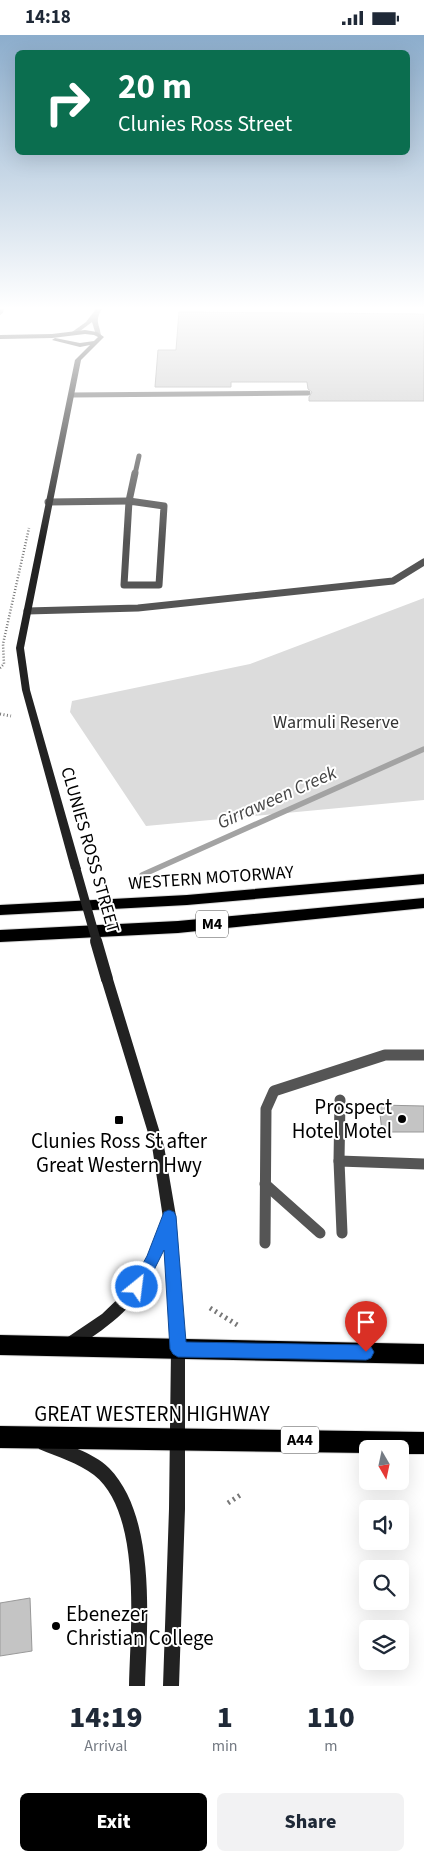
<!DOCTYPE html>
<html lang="en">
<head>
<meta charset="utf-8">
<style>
	:root { --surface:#fff; --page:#f2f2f3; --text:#1f2937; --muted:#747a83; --accent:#000 }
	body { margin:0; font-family:"Source Sans 3",sans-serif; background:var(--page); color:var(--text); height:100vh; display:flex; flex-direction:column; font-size:19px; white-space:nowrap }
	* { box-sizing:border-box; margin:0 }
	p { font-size:16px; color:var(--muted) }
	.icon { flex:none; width:28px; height:28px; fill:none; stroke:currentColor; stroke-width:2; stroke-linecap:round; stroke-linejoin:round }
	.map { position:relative; height:1651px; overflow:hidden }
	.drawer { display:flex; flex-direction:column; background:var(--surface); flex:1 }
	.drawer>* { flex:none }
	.banner { position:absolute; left:15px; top:15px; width:395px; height:105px; border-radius:8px; box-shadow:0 5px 20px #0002; background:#0b6e4f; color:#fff; overflow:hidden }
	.needle { width:32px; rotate:171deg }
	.controls { position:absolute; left:359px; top:1405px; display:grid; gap:10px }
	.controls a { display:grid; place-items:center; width:50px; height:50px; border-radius:8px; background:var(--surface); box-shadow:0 5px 20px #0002; font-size:25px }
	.pin { position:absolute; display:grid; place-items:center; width:42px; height:42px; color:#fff; margin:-51px -21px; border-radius:50% 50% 50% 0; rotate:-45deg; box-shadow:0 0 5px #0007 }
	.pin .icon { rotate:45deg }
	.me { position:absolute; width:55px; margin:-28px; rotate:29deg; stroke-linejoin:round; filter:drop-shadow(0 0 4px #0008) }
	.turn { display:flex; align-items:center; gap:18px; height:105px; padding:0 20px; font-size:22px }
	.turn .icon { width:65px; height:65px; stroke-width:2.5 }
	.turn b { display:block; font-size:35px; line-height:42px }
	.eta { display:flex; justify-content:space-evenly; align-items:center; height:85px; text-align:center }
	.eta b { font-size:30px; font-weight:800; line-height:35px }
	.cta { display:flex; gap:10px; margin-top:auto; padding:10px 20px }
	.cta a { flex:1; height:58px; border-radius:8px; background:var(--accent); color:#fff; font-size:20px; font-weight:800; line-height:58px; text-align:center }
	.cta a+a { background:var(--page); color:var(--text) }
	.status { display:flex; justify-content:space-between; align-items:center; height:35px; padding:0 25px; background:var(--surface); direction:ltr }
	.status svg { height:14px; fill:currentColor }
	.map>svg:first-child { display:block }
</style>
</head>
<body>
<div class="status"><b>14:18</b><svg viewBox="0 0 49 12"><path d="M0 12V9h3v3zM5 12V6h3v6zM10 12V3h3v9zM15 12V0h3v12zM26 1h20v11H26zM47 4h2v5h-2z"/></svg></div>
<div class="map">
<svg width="424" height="1651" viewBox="0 0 424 1651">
	<rect width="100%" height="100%" fill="#fff"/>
	<!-- green -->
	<path fill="#dcdcdc" d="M424 563V765L146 791 70 677 72 666 250 629Z"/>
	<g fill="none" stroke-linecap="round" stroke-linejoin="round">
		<!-- stream -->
		<path stroke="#a3a3a3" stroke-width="5.5" d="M142 840 424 714"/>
	</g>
	<!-- building -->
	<g fill="#c4c4c4" stroke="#999">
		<path d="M179 277 424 279V366H309V362L312 357 308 354 307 347H231V352H155L158 315H176Z"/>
		<path d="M379 1070 424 1071V1097H382Z"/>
		<path d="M30 1563 32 1616 0 1621V1568Z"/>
	</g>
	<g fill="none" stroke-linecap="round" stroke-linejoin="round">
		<defs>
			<g id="highway">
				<path d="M424 839V849L187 870 0 880V870L187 860Z"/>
				<path d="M424 863V873L178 898 0 907V895L178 886Z"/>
				<path d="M0 1300 424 1309V1329L0 1320Z"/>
				<path d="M0 1391 424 1397V1419H400V1414H368V1418L0 1413Z"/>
			</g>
		</defs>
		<!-- highway casing -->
		<use href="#highway" stroke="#dbdbdb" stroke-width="2"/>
		<!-- path-far2 -->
		<path stroke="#777" stroke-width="2.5" stroke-dasharray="1 2" stroke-linecap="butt" d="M0 633 4 629 3 609 29 493"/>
		<!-- path-far1 -->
		<path stroke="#777" stroke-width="3" stroke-dasharray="1 2.5" stroke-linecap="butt" d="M0 679 11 681"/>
		<!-- path -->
		<g stroke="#777" stroke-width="5" stroke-dasharray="2 4" stroke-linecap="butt">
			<path d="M210 1273 239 1291"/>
			<path d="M228 1468 242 1459"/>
		</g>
		<!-- lane-far2 -->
		<g stroke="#555" stroke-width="5">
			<path d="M71 360 308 358"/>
			<path d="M135 439 139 421"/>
		</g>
		<!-- lane-far1 -->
		<g stroke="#555" stroke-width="7">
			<path d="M129 466 164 471 159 550H124Z"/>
			<path d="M129 466 135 438"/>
			<path d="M48 467 129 466"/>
			<path d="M27 576 138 573 393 546 424 527"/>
		</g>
		<!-- lane -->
		<g stroke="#555" stroke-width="11">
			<path d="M339 1126 340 1065"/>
			<path d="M265 1149 320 1198"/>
			<path d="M342 1198 339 1126 424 1129"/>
			<path d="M265 1208 266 1074 274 1056 385 1020H424"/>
		</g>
		<!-- street -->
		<g fill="#555" fill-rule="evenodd">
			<path d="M0 274H4L3 278 0 280Z"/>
			<path d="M96 274H102C94 286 100 290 101 301L96 300 92 287 76 299H72V297L86 287Z"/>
		</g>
		<!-- secondary -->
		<g fill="#222" fill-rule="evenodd">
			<path d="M85 295 97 297 104 302 81 325 24 613 30 655 81 834 76 837 71 834 22 655 16 613 75 325 90 310 80 312 52 305 55 303 80 308 94 306 98 302 94 300 85 299 52 303 0 304V300L52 299Z"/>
			<path d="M107 940 111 941 113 944 164 1111 176 1181 185 1314V1474L179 1651H163L169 1474 171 1314 164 1212C143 1266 122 1282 75 1314L70 1316 65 1314 63 1309 65 1304 102 1279 126 1256 143 1232 163 1183 152 1111 101 944 103 941Z"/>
			<path d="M44 1402C65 1409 93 1417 109 1433 157 1482 147 1588 145 1651H129C130 1595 143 1479 94 1440 78 1428 58 1422 39 1414L37 1409 39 1404Z"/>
		</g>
		<!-- highway -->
		<use href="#highway" fill="#000" fill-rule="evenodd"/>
		<!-- secondary-bridge-far1 -->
		<path stroke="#222" stroke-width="9" d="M76 834 97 908"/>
		<!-- secondary-bridge -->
		<path stroke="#222" stroke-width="12" d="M96 906 107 944"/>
	</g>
	<!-- sky -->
	<linearGradient id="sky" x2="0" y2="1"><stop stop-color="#8cadcc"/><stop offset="0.54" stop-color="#fff"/><stop offset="1" stop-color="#fff" stop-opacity="0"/></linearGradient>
	<rect width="424" height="505" fill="url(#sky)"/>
	<!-- route -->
	<path fill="#1a73e8" stroke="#114b97" d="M169 1175 174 1177 176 1181 186 1307 366 1310 371 1312 374 1317 371 1323 366 1325 178 1322 173 1319 170 1314 164 1215 143 1257 137 1259 132 1257 130 1252 147 1221 164 1177Z"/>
	<!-- markers -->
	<g fill="#000" stroke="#fff" stroke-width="2">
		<circle cx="402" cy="1084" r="5"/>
		<rect x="114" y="1080" width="10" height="10" rx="2.5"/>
		<circle cx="56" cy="1591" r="5"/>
	</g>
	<g text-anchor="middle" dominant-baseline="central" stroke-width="4" stroke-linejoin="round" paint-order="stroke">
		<!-- shield labels -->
		<g fill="#fff" stroke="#4c4c4c" stroke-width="1">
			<rect x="196" y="875.5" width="32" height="27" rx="4"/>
			<rect x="281" y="1391.5" width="38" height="27" rx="4"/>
		</g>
		<g font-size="16" font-weight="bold" fill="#000">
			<text x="212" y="889">M4</text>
			<text x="300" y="1405">A44</text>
		</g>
		<!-- park labels -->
		<g font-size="18" fill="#333" stroke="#fff">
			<text x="336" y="687">Warmuli Reserve</text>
		</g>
		<!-- street labels -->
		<g font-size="18" fill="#000" stroke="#fff">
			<text transform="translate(90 815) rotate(74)">CLUNIES ROSS STREET</text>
			<text transform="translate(211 843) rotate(-4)">WESTERN MOTORWAY</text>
		</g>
		<!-- water labels -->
		<g font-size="19" font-style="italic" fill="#444" stroke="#fff">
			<text transform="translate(277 763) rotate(-24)">Girraween Creek</text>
		</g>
		<!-- near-poi labels -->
		<g font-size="21" fill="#000" stroke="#fff" text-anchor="end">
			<text x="392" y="1072">Prospect<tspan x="392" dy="24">Hotel Motel</tspan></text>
			<text x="119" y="1106" text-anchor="middle">Clunies Ross St after<tspan x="119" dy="24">Great Western Hwy</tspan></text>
			<text x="66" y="1579" text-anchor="start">Ebenezer<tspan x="66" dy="24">Christian College</tspan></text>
		</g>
		<!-- near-street labels -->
		<g font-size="21" fill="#000" stroke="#fff">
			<text x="152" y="1379">GREAT WESTERN HIGHWAY</text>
		</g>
	</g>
</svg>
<div class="controls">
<a><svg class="needle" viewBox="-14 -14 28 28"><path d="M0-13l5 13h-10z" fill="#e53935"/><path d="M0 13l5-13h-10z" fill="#747a83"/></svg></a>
<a><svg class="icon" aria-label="sound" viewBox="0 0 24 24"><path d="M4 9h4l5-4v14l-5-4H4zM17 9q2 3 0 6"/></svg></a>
<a><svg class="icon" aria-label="search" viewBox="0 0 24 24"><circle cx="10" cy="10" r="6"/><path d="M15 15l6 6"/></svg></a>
<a><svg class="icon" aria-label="layers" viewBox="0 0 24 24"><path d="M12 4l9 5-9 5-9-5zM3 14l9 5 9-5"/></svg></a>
</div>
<div class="pin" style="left:366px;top:1317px;background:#d93025"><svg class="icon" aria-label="arrive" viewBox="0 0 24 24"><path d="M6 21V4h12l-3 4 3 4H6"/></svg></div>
<svg class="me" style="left:137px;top:1252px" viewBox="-20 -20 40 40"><circle r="17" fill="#1a73e8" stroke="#fff" stroke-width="3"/><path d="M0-11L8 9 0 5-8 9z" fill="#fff"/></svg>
<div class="banner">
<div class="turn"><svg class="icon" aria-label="right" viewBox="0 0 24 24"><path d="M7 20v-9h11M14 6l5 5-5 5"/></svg><div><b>20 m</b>Clunies Ross Street</div></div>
</div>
</div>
<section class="drawer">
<div class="eta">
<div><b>14:19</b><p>Arrival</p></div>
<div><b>1</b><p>min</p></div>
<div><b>110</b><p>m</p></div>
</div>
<div class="cta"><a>Exit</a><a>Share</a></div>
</section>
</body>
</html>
